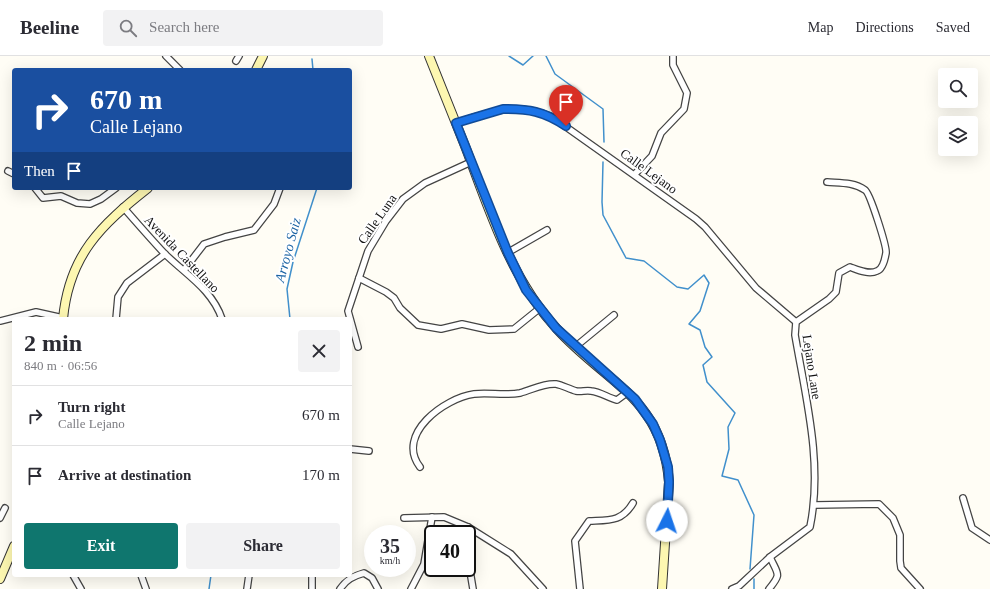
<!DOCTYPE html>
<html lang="en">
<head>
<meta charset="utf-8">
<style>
	:root { --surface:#fff; --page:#f2f2f3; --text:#2b2b33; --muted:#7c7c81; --line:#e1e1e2; --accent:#0f766e }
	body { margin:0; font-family:Georgia,serif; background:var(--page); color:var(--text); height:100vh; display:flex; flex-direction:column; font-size:15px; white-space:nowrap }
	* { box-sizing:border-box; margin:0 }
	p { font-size:13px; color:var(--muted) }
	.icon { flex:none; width:22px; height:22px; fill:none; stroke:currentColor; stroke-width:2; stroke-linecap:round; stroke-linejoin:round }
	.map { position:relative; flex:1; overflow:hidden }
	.sheet { position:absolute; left:12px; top:261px; width:340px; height:260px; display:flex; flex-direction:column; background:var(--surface); border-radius:4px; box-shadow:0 4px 16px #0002 }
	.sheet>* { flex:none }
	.top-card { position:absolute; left:12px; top:12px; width:340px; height:122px; border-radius:4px; box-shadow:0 4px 16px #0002; background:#1a4fa0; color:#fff; overflow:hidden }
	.controls { position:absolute; left:938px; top:12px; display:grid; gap:8px }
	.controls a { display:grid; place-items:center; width:40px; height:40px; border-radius:4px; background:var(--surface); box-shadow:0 4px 16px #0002; font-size:20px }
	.speed { position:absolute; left:364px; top:469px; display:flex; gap:8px; font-size:20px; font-weight:700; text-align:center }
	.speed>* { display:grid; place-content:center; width:52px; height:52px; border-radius:50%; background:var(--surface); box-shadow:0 4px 16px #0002; line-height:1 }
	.speed small { font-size:10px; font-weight:400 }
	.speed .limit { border:2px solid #111; border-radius:6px; background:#fff; color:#111 }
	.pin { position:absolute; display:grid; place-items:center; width:34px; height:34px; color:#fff; margin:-41px -17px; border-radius:50% 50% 50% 0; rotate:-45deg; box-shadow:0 0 4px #0007 }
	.pin .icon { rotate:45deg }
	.me { position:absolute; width:44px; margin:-22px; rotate:4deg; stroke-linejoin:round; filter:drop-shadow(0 0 3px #0008) }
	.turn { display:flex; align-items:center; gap:14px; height:84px; padding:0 12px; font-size:18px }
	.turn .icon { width:52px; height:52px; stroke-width:2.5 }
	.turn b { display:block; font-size:28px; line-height:34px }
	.then { display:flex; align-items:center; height:38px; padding:0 12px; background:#0003; gap:8px; font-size:15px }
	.round { display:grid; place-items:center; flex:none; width:42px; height:42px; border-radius:4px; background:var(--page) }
	.summary { display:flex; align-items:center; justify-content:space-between; height:68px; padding:0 12px }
	h1 { font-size:24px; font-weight:700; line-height:30px }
	.button { display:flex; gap:8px; margin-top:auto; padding:8px 12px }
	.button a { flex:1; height:46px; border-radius:4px; background:var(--accent); color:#fff; font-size:16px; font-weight:700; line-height:46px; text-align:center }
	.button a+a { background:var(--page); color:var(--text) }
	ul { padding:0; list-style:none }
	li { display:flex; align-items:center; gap:12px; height:60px; padding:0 12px; border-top:1px solid var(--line) }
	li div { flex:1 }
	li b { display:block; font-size:15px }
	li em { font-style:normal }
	header { display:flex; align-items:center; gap:24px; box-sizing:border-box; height:56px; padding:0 20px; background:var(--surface); border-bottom:1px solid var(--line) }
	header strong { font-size:19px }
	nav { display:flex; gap:22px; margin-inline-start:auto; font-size:14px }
	.search { width:280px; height:36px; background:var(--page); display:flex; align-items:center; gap:10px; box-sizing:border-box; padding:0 14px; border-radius:4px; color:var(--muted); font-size:15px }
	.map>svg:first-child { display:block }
</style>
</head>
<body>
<header>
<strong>Beeline</strong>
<div class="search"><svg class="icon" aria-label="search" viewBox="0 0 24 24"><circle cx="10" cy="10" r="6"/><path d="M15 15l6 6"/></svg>Search here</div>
<nav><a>Map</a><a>Directions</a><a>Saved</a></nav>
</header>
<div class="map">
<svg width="990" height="533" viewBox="0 0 990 533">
	<rect width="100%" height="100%" fill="#fffdf5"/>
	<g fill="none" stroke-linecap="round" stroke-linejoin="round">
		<!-- stream -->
		<g stroke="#4190cc" stroke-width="1.5">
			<path d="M509 0 523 9 533 0"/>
			<path d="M546 0 555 18 603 53 604 86"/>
			<path d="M312 3 313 14"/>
			<path d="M603 106 602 146 603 159 626 202 644 205 677 231 688 233 704 219 709 227 700 255 689 268 700 274 705 291 712 301 703 309 707 326 735 357 728 371 729 393 722 420 738 424 754 459 750 513"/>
			<path d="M290 263 287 233 293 206 317 132"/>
			<path d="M209 533 211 519"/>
			<path d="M754 533V523"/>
		</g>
		<defs>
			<g id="street">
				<path d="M166 0 180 14"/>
				<path d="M236 5 239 0"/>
				<path d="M456 67C491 56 515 45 552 61L696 163 705 171 756 232 796 266"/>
				<path d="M8 115 14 118"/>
				<path d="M635 118 652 100 661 77 684 53 687 37 673 9V0"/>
				<path d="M35 132 43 142 61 140 77 147 90 148 101 143 116 132"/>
				<path d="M123 151C137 167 150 182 164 197 185 218 212 233 222 263"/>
				<path d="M507 197 547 174"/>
				<path d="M184 214 204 188 225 181 254 174 274 148 280 132"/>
				<path d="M359 222 386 236 394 242 400 252 418 269 441 273 462 268 489 274 514 273 540 252"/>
				<path d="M116 263 118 241 127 227 165 198"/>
				<path d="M0 265 36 256 63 262"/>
				<path d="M358 291 348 255 368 195 386 165 403 143 425 127 471 106"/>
				<path d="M575 291 614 259"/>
				<path d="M350 393 369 395"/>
				<path d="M420 411C395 378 445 342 474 338 489 336 504 340 520 337 532 334 543 327 556 328 562 329 569 333 576 335 581 336 586 334 591 335 601 336 608 342 617 344L628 336"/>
				<path d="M963 442 972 472 990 484"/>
				<path d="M815 449 879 448 893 462 900 479V505L901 512 920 533"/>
				<path d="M0 462 5 452"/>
				<path d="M404 462 444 461 468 471 511 498 543 533"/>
				<path d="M467 493 468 471"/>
				<path d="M467 497 473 533"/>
				<path d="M73 519 81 533"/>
				<path d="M141 519 146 533"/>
				<path d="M247 533 249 519"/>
				<path d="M312 533V519"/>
				<path d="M340 533C346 524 353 520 364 517L372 522 378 533"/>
				<path d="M411 533 424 508 432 461"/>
				<path d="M580 533 575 485 589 465C609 464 622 466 633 447"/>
				<path d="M732 533 739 530 770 501 810 471C823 408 806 343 795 279L796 266 829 243 836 236 839 217 850 211C858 214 869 219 877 215 883 213 885 203 886 197 887 191 870 137 865 134 854 126 840 127 827 126"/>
				<path d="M769 533C782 517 778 519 770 501"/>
			</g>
			<g id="secondary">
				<path d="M429 0C441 30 453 60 465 90 489 153 510 222 557 273 607 328 662 341 669 426L662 533"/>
				<path d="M256 14 263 0"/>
				<path d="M63 263C69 199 101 169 148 132"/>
				<path d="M0 523 14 490"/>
			</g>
		</defs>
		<!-- street casing -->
		<use href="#street" stroke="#444" stroke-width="8"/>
		<!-- secondary casing -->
		<use href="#secondary" stroke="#333" stroke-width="10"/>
		<!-- street -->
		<use href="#street" stroke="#fff" stroke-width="5.5"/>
		<!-- secondary -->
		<use href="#secondary" stroke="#fdf7b1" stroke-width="8"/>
	</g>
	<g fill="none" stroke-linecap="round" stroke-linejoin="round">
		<defs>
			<path id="route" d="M566 70C543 55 529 53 503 53L456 67 508 197 526 234 556 272 635 343 653 368 660 384 668 411 669 426 667 465"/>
		</defs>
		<!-- route casing -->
		<use href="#route" stroke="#114b97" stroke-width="10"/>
		<!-- route -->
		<use href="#route" stroke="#1a73e8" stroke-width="7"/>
	</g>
	<g text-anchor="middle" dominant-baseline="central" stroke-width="4" stroke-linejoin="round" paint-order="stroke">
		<!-- street labels -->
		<g font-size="13" fill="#111" stroke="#fff">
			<text transform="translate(649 115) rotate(36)">Calle Lejano</text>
			<text transform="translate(377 163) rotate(-55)">Calle Luna</text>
			<text transform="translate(182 198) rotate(46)">Avenida Castellano</text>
			<text transform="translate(812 311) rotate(81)">Lejano Lane</text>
		</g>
		<!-- water labels -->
		<g font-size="14" font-style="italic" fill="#1a62a3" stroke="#fff">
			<text transform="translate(288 194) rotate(-75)">Arroyo Saiz</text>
		</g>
	</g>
</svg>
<div class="controls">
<a><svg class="icon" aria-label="search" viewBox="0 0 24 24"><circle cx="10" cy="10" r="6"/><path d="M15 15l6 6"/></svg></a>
<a><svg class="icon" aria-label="layers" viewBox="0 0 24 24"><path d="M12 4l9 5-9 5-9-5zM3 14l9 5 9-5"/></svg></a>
</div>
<div class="speed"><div>35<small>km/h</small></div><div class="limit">40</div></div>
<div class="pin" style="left:566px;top:70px;background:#d93025"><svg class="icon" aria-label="arrive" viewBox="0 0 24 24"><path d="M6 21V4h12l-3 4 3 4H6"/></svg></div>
<svg class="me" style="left:667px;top:465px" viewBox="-20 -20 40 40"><circle r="19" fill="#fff"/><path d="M0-13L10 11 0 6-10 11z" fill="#1a73e8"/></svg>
<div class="top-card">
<div class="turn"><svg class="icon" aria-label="right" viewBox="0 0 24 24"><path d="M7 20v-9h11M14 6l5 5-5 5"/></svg><div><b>670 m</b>Calle Lejano</div></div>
<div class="then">Then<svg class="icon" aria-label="arrive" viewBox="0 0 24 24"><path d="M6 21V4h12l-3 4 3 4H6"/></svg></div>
</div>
<section class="sheet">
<div class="summary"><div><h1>2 min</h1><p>840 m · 06:56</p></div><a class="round"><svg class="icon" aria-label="close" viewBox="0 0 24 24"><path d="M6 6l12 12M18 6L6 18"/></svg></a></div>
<ul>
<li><svg class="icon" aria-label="right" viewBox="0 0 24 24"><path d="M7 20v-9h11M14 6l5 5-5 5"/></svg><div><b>Turn right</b><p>Calle Lejano</p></div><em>670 m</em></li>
<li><svg class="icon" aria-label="arrive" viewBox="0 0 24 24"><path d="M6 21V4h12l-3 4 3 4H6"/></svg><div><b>Arrive at destination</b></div><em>170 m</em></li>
</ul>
<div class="button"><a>Exit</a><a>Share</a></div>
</section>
</div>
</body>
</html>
